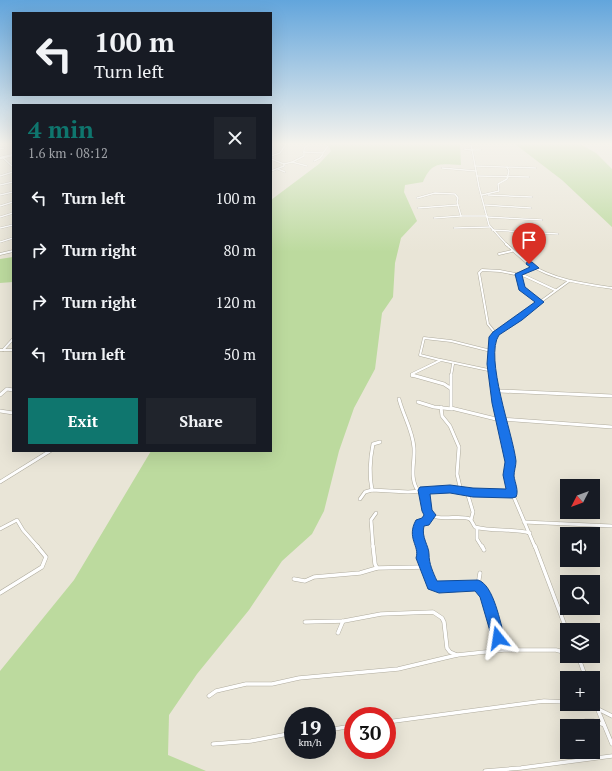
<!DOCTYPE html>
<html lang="en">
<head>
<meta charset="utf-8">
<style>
	:root { --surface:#171b24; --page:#20242c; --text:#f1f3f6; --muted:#9ea1a6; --accent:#0f766e }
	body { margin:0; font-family:"PT Serif",serif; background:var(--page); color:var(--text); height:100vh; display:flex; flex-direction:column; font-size:15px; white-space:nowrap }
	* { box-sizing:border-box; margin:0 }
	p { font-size:13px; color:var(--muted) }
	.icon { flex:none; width:22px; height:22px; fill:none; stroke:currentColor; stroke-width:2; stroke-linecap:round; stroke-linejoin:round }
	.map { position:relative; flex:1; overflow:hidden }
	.drawer { position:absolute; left:12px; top:104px; width:260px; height:348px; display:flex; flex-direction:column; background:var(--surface); border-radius:0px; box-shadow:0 4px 16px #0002 }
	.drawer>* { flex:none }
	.banner { position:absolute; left:12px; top:12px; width:260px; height:84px; border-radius:0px; box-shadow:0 4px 16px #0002; background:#171b24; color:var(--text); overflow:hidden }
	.needle { width:26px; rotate:228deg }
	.controls { position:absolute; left:560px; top:479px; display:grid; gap:8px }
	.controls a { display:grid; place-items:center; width:40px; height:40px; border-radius:0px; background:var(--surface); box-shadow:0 4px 16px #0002; font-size:20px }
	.speed { position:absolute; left:284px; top:707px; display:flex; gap:8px; font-size:20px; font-weight:700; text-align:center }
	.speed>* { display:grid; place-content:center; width:52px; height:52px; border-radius:50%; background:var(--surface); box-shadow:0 4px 16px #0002; line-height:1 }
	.speed small { font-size:10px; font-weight:400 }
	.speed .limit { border:6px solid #d22; background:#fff; color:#111 }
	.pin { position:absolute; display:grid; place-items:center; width:34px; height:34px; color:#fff; margin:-41px -17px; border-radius:50% 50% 50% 0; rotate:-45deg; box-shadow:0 0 4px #0007 }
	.pin .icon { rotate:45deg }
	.me { position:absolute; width:44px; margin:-22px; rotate:345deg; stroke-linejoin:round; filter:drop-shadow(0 0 3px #0008) }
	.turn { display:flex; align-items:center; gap:14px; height:84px; padding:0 16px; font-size:18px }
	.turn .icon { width:52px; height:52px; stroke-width:2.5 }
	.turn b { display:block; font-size:28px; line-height:34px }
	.round { display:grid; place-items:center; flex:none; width:42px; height:42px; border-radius:0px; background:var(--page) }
	.overview { display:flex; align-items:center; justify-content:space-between; height:68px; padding:0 16px }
	h1 { font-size:24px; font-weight:600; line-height:30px; color:var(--accent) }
	.primary-button { display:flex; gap:8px; margin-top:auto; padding:8px 16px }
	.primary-button a { flex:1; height:46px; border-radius:0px; background:var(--accent); color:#fff; font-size:16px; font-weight:600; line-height:46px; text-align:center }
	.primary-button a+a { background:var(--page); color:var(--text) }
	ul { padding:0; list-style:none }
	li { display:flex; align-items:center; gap:12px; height:52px; padding:0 16px }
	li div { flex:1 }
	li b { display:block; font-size:15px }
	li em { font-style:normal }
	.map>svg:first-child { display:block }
</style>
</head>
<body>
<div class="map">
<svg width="612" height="771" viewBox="0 0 612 771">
	<rect width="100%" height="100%" fill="#e9e5d7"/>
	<!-- green -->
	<g fill="#bcda9e">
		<path d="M328 144H460L461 165C440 164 432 161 423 182L405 185 404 192 417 221 401 238 395 263 393 297 382 313 375 369 354 408 339 451 324 511 312 534 282 561 249 610 197 674 169 715 168 755 206 771H0V671L74 580 151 451H271V200L319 164 331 151Z"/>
		<path d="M515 144H580L596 153 612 169V227L562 180Z"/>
		<path d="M13 257V282L0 283V259Z"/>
	</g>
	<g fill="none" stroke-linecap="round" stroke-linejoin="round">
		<defs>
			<g id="minor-far3">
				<path d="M471 144 479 187 489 225 507 245"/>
				<path d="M0 149 4 148"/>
				<path d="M464 149 471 150"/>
				<path d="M471 150H481"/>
				<path d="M303 152 323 153 328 146"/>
				<path d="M271 156 280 153 286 144"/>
				<path d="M2 157 13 167"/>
				<path d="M271 159 284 164 292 162 307 166"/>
				<path d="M314 161 320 158 323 154"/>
				<path d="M292 162 304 156V149L308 144"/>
				<path d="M475 166 536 168"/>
				<path d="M442 168 476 171"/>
				<path d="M278 169 285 172"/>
				<path d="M271 171 284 166V164"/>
				<path d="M0 176 13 172"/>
				<path d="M477 176 529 177"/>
				<path d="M0 185 13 182"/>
				<path d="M0 195 13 192"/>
				<path d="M482 195 499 191 498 184 507 179 509 171 507 167"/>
				<path d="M488 195 532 197"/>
				<path d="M417 198 435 193 455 194 458 198 457 202 461 216H487"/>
				<path d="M485 205 531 208"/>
				<path d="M0 206 13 202"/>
				<path d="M418 208 458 205"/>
				<path d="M0 217 13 213"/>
				<path d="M487 217 542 220"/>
				<path d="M434 218 461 216"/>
				<path d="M0 228 13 225"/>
				<path d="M454 228 490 227"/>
				<path d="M492 230 558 234"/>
				<path d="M0 242 13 238"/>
			</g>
			<g id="minor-far2">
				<path d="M506 244C513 250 521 258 529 264 553 280 584 284 612 288"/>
				<path d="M0 254 13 251"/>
				<path d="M499 254 512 251"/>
				<path d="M518 274 522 288 540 302"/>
				<path d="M519 274 535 268"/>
				<path d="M496 334 488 324 479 273 482 270 500 271 525 276 555 290"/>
				<path d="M0 350H13"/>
				<path d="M3 350 13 339"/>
				<path d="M440 360 420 355 424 338 451 341 491 351"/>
				<path d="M412 376V374L441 360 493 371"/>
				<path d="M451 376 453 364"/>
				<path d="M493 376 492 343 496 334 569 281"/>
			</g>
			<g id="minor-far1">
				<path d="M412 375 444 384 450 388"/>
				<path d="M451 375V408L500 420"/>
				<path d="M492 375 499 415 511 463 509 476 510 488 535 547"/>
				<path d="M494 388 500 391 612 396"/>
				<path d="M0 395 7 389 13 390"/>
				<path d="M399 399C403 415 413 431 414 448 415 463 409 477 418 491"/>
				<path d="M418 402 434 407 452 409"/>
				<path d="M441 407 442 416 450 426 459 447 457 474 461 491"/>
				<path d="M0 411 13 413"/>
				<path d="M500 419 612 427"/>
				<path d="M0 482 50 451"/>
				<path d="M372 490C369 475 370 459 373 444L380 442"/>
				<path d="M424 490C425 496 424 507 428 512 435 523 460 514 470 519 472 521 473 524 475 527 493 532 512 528 530 533"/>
				<path d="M467 492 473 512 471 520"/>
				<path d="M360 499 365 492 372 490 408 492 450 489 473 493 512 494"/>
				<path d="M524 522 612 526"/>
				<path d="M477 528V539L482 547"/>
				<path d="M0 529 17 520 23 530 38 547"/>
				<path d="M373 547 371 520 376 513"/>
				<path d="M421 547 418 534V524L425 521 431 515"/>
			</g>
			<g id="minor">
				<path d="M373 546 375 564 377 568"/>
				<path d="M421 546 422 558 432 586 439 588 478 585 487 599 504 649"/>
				<path d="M482 546 484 550"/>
				<path d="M535 546 567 631"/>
				<path d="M294 579 305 581 314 577 360 573 377 568 425 567"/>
				<path d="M478 585 480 573"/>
				<path d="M0 593 42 567 46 557 37 546"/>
				<path d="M305 622 344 621 381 614 433 612 442 618 444 622 447 648 450 652 457 655"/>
				<path d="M338 633 343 621"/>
				<path d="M578 656 586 678"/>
				<path d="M209 696 216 691 246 684H272L299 678 398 669 457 655 504 650H556L567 653"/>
				<path d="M593 698 612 744"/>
				<path d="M598 709 612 716"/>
				<path d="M585 721H594L604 725"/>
				<path d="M387 722 544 701 567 702"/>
				<path d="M327 730 353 726"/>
				<path d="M213 744 251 741 293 733"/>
				<path d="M485 771 521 768 612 756"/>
			</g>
			<path id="tertiary" d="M0 158 13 155"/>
		</defs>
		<!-- minor-far3 casing -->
		<use href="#minor-far3" stroke="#b0ac9e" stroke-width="2"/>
		<!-- minor-far2 casing -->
		<use href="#minor-far2" stroke="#b0ac9e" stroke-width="3"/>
		<!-- minor-far1 casing -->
		<use href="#minor-far1" stroke="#b0ac9e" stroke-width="4"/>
		<!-- minor casing -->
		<use href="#minor" stroke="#b0ac9e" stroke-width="4.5"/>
		<!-- tertiary casing -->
		<use href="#tertiary" stroke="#b0ac9e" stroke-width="3"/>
		<!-- minor-far3 -->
		<use href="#minor-far3" stroke="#fff" stroke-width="1.5"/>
		<!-- minor-far2 -->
		<use href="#minor-far2" stroke="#fff" stroke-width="2"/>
		<!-- minor-far1 -->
		<use href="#minor-far1" stroke="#fff" stroke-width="3"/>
		<!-- minor -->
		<use href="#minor" stroke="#fff" stroke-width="3.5"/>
		<!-- tertiary -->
		<use href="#tertiary" stroke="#fff" stroke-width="2.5"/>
	</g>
	<!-- sky -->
	<linearGradient id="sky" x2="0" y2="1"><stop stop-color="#62a5dc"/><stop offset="0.57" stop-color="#f5f3ed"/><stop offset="1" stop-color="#f5f3ed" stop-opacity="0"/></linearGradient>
	<rect width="612" height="252" fill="url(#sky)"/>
	<!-- route -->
	<path fill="#1a73e8" stroke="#114b97" d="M527 262H532L539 268 522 275 525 287 544 302 522 320 499 335C484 357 513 434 516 461 516 466 514 471 514 476 515 483 519 491 516 497L512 498 473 497 450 493 430 494 432 510 436 515 429 525 424 526C421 537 429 546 429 554 429 564 433 572 437 581L478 580C494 585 500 623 505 638L503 642 498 644 494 642 492 638 480 597 475 591 439 593 428 589 416 558C420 546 406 538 416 520L422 518 424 515 422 511 418 490 420 487 450 485 473 488 506 489 503 475 505 462 492 403 487 364 489 337 493 332 535 302 519 290 515 274 530 267 526 264Z"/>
</svg>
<div class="controls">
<a><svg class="needle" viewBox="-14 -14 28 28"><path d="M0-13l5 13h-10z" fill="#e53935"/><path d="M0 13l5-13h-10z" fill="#9ea1a6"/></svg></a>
<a><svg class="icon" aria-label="sound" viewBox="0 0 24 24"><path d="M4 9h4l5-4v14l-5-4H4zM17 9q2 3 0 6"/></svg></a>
<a><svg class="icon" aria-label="search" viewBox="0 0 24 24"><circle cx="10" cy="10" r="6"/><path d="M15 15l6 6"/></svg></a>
<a><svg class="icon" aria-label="layers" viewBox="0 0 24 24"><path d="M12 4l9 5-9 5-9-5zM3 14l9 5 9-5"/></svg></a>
<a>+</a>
<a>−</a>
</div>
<div class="speed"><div>19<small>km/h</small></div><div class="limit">30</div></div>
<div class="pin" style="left:529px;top:264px;background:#d93025"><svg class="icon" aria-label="arrive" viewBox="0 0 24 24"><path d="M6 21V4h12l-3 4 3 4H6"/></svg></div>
<svg class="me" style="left:498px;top:638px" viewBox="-20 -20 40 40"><path d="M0-17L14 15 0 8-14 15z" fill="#1a73e8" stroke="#fff" stroke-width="4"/></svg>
<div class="banner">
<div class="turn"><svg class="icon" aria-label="left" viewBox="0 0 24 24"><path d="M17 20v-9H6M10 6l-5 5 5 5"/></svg><div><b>100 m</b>Turn left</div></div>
</div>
<section class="drawer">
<div class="overview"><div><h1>4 min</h1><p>1.6 km · 08:12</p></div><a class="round"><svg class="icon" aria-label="close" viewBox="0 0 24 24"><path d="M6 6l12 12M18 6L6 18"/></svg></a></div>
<ul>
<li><svg class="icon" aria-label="left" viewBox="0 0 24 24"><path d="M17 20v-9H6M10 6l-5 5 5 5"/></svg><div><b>Turn left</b></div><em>100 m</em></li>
<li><svg class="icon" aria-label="right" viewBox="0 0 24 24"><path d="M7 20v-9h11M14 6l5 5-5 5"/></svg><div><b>Turn right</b></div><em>80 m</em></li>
<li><svg class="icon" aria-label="right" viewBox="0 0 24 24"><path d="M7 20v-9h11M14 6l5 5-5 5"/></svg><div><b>Turn right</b></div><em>120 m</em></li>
<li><svg class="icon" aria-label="left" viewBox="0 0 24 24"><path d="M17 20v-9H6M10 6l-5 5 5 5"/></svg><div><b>Turn left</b></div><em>50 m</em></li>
</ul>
<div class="primary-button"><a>Exit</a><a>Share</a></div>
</section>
</div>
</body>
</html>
